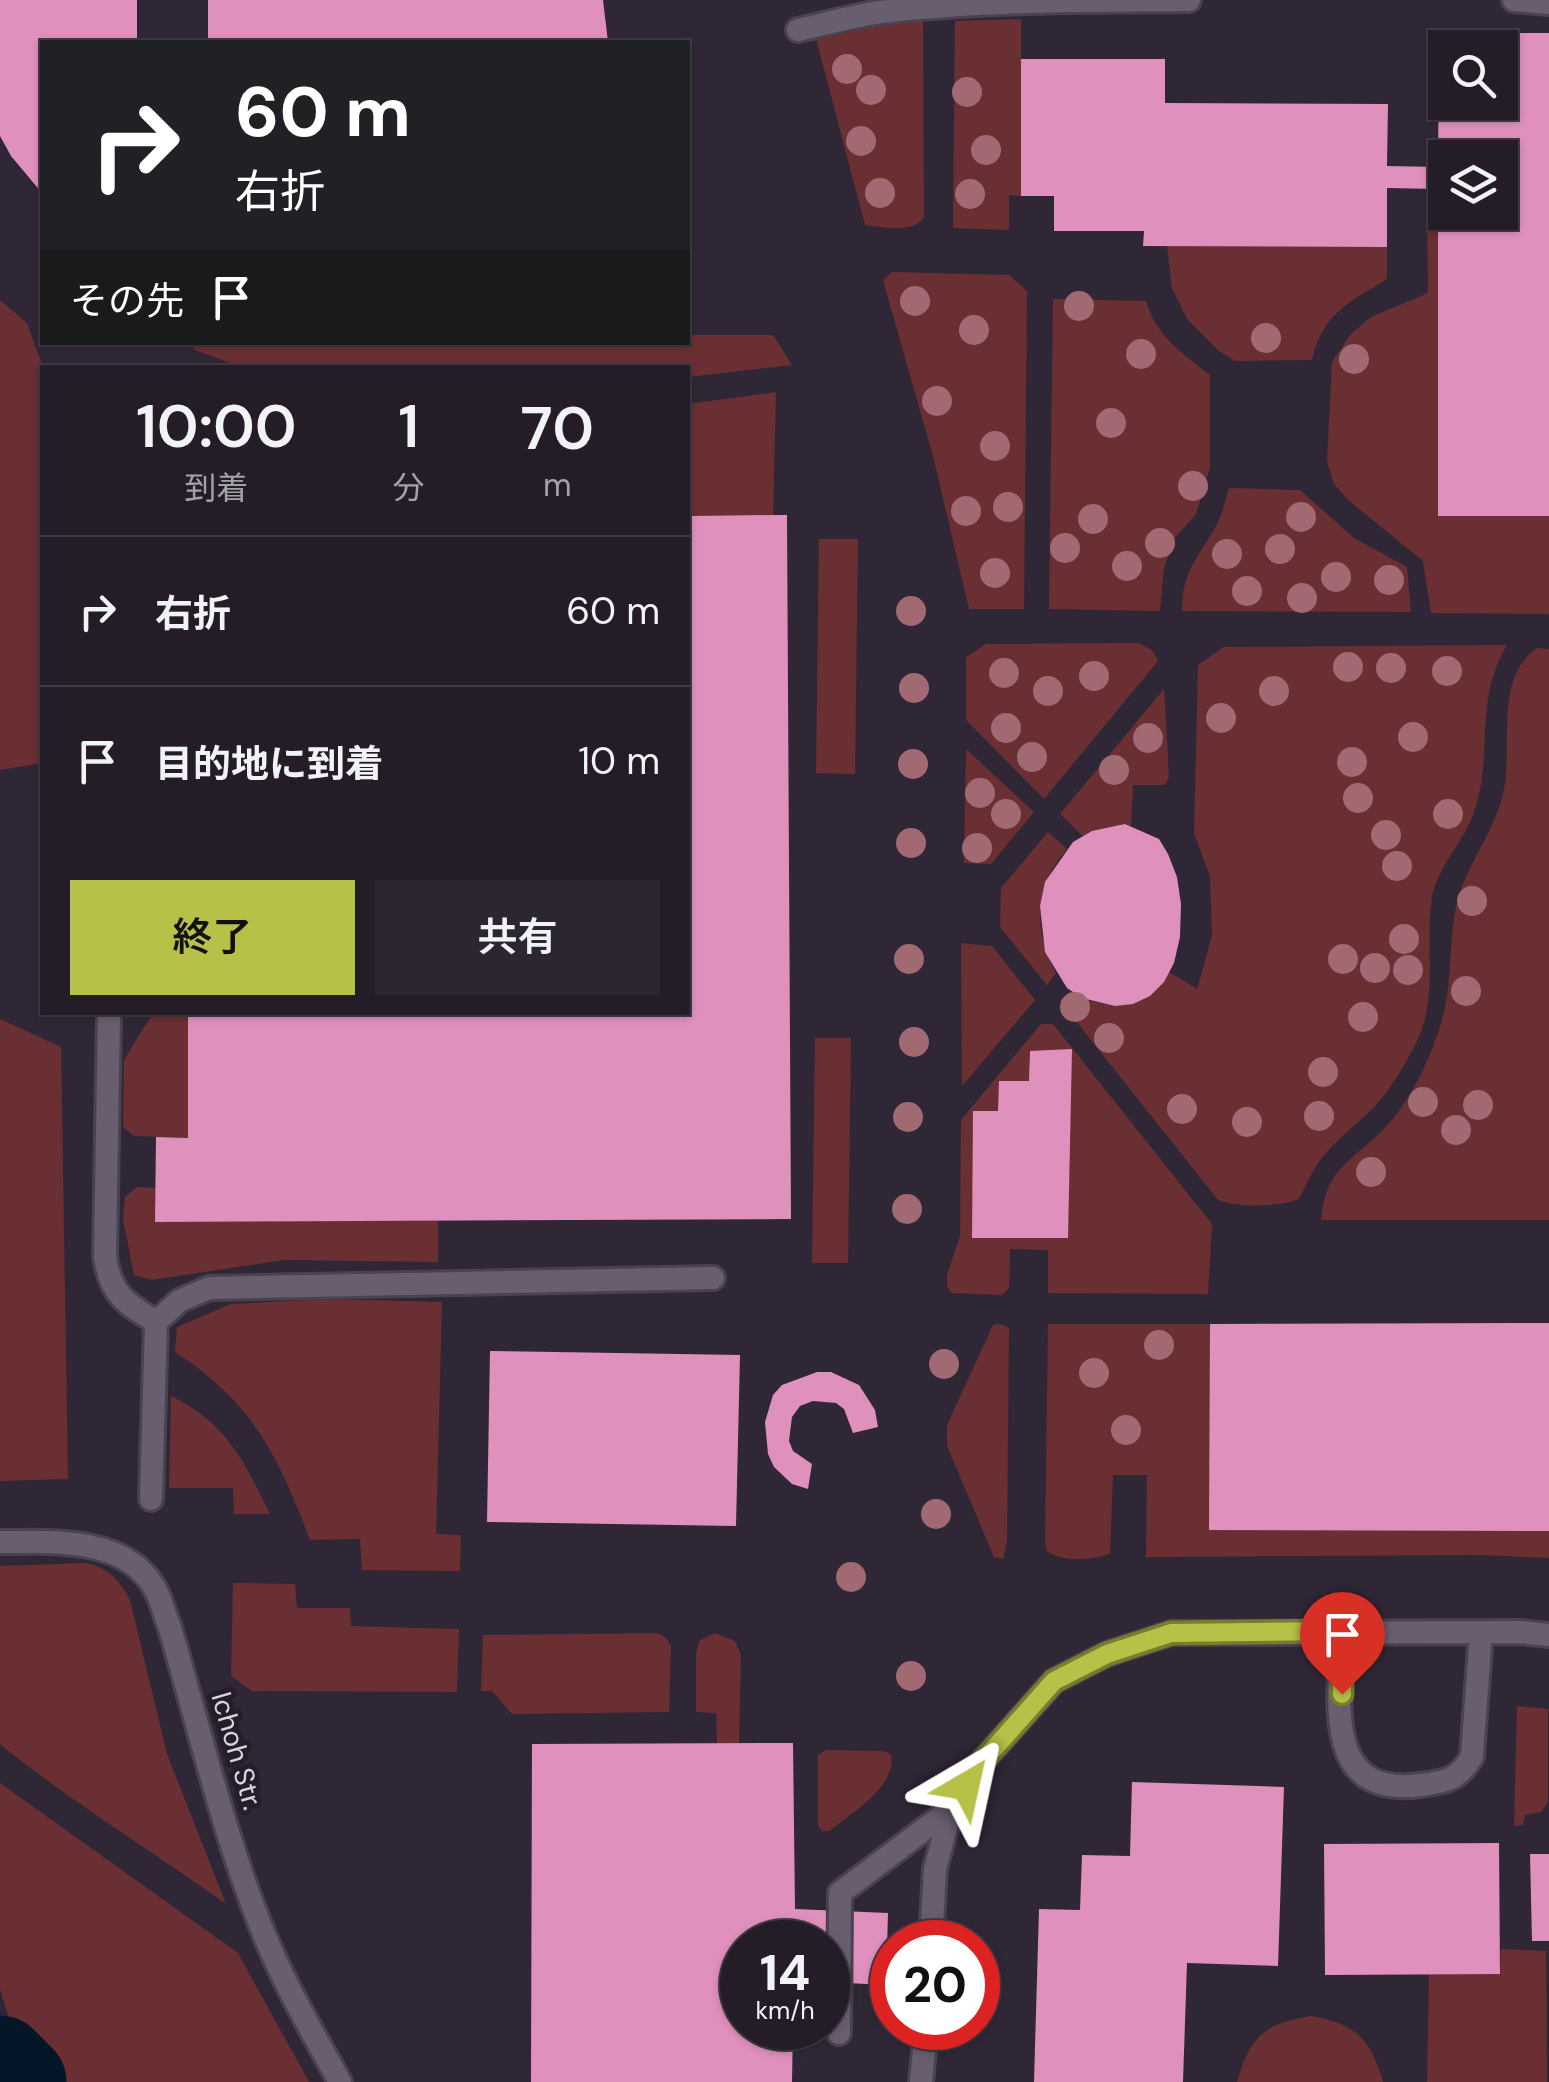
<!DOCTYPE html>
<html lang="ja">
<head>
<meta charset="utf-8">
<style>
	:root { --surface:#241d28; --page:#2c2630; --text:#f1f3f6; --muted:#a3a2a8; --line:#413b45; --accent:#b8c147 }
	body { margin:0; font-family:"DM Sans","Noto Sans JP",sans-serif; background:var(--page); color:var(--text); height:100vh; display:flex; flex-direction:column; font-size:38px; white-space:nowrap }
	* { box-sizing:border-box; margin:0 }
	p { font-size:32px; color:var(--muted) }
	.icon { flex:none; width:55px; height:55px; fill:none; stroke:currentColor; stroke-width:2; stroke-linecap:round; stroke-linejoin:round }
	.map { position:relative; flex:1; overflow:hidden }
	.details { position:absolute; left:40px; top:365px; width:650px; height:650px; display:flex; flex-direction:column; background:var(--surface); border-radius:0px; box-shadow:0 2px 8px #0004,0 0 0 2px var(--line) }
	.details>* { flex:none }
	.top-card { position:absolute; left:40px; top:40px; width:650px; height:305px; border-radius:0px; box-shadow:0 2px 8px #0004,0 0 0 2px var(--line); background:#202124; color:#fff; overflow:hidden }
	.tools { position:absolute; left:1428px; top:30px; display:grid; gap:20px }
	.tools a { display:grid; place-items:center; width:90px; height:90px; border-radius:0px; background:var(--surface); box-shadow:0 2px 8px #0004,0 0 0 2px var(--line); font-size:50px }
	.speed { position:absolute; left:720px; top:1920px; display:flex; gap:20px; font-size:50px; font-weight:700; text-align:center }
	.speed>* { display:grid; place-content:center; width:130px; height:130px; border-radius:50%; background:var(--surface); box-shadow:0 2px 8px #0004,0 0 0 2px var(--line); line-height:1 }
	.speed small { font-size:25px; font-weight:400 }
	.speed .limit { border:15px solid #d22; background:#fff; color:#111 }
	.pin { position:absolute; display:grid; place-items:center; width:85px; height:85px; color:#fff; margin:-102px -42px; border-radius:50% 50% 50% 0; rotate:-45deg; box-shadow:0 0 10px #0007 }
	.pin .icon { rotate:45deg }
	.me { position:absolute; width:110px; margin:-55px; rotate:36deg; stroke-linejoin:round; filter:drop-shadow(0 0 8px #0008) }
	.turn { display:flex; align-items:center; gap:35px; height:210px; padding:0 30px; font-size:45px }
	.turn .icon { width:130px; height:130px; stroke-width:2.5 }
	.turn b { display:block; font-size:70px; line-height:85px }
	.then { display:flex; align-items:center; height:95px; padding:0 30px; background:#0003; gap:20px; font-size:38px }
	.eta { display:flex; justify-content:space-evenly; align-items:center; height:170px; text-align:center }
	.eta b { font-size:60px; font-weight:600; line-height:70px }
	.button { display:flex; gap:20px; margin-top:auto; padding:20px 30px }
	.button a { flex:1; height:115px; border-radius:0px; background:var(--accent); color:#111; font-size:40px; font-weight:600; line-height:115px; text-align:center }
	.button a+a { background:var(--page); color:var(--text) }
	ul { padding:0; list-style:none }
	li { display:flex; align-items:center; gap:30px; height:150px; padding:0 30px; border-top:2px solid var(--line) }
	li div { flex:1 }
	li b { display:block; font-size:38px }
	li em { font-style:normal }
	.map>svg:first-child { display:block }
</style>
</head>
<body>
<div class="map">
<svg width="1549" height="2082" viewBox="0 0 1549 2082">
	<rect width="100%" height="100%" fill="#302736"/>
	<!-- green -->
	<g fill="#6a2f33">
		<path d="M1021 19V196L1009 195V230L953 228 955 21Z"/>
		<path d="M896 21 923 22 924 218C910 234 885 227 865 225L816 39Z"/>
		<path d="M1427 188 1438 189V515L1549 516V614L1431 613 1423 561 1347 499 1334 484 1327 461 1332 362 1351 334 1371 317 1428 293Z"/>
		<path d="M1167 246 1387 247V279C1349 302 1322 314 1312 360L1235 361 1219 351 1187 319 1172 288Z"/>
		<path d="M892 272 1009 275 1027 291 1024 609H969L934 460 883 280Z"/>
		<path d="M1053 299 1146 301C1156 336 1182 353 1210 375V467L1196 514 1175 538 1164 567 1160 611 1049 609Z"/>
		<path d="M0 300 27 323 43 367 42 763 0 770Z"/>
		<path d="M688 335H773L792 365 688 377V368H244L195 350 189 343 688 342Z"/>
		<path d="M776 392 773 515 688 516V404Z"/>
		<path d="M1229 488 1300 490 1354 538 1407 567 1411 612 1182 611C1182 571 1197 560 1215 528 1222 516 1225 501 1229 488Z"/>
		<path d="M819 539H858L855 774 816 773Z"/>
		<path d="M1139 643 1153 651 1158 661 1044 799 966 720V657L986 644Z"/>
		<path d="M1507 645C1472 705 1495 755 1473 815 1462 844 1438 866 1432 897 1425 940 1437 993 1420 1034 1411 1056 1392 1087 1376 1105 1358 1124 1337 1138 1321 1159 1312 1171 1306 1185 1299 1199 1279 1207 1238 1208 1218 1200L1060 1001 1071 991C1106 1013 1148 1010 1169 972L1197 989 1212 936 1210 877 1194 833 1198 665 1224 647Z"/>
		<path d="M1536 648 1549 649V1220H1321C1325 1169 1351 1162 1383 1130 1412 1100 1432 1056 1443 1016 1453 979 1448 941 1457 903 1466 866 1492 835 1502 798 1516 749 1491 684 1536 648Z"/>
		<path d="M1164 689 1169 777 1165 785H1133L1131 826 1124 824 1083 836 1060 814Z"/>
		<path d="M966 749 1034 812 991 864 964 863Z"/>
		<path d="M1048 832 1067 849C1034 886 1033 931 1056 973L1047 985 1000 927 1001 888Z"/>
		<path d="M961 943 992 946 1035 1000 962 1086Z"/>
		<path d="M153 1013H188V1138L134 1136 123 1127 124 1060Z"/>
		<path d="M0 1019 61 1047 68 1479 0 1481Z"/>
		<path d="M1041 1024H1053L1212 1224 1208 1294 1048 1293V1250L1010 1249 1009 1288 1002 1295 952 1293 947 1287V1275L960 1236 961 1120Z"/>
		<path d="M815 1038H851L848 1263H812Z"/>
		<path d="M137 1187 155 1188 156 1222 438 1220V1262L284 1260 151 1280 134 1275 123 1219 125 1197Z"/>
		<path d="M331 1299 442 1302 436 1534 461 1535 460 1571 362 1570 360 1539 310 1540C278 1455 253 1403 175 1352L177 1327 231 1304Z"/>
		<path d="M1000 1324 1009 1328 1007 1541 1003 1559 994 1557 947 1446V1425L993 1325Z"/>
		<path d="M1048 1324H1210V1530L1549 1531V1558L1481 1555 1146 1557 1147 1475H1113L1110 1553C1094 1561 1061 1562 1047 1551L1045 1541Z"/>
		<path d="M171 1396C228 1424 243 1460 270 1514H234L233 1488H169Z"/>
		<path d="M86 1563C108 1568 120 1580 130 1600L167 1754 226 1904C151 1850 71 1802 0 1744V1566Z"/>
		<path d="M233 1583 295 1584 297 1608H350L351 1626 459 1629 457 1692 252 1691 231 1676Z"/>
		<path d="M658 1633 666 1638 671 1646 669 1712 512 1714 492 1691H481L483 1635Z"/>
		<path d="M715 1633 735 1641 741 1655 739 1743H717L716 1713 696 1712V1653L700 1640Z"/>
		<path d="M1517 1706 1548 1709V1802L1541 1812 1525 1815 1523 1825 1514 1826Z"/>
		<path d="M826 1750 882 1751 891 1754C897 1787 851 1813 829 1831H822L818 1825V1755Z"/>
		<path d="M0 1783 238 1953 309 2082H45L18 2049 0 1989Z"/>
		<path d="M1501 1949 1546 1951 1547 2082H1427L1429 1974 1500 1973Z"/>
		<path d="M1312 2016C1357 2025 1370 2038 1383 2082H1237C1250 2036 1265 2023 1312 2016Z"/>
	</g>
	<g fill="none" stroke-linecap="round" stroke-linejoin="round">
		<!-- river -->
		<path stroke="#051628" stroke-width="95" d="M0 2063 19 2082"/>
	</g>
	<!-- building -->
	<g fill="#df90bc" fill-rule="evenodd">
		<path d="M0 0H137V42H42V193L11 156 0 136Z"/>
		<path d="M208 0H603L608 42H208Z"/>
		<path d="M1439 33H1549V516H1438V189L1387 188V247L1143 246 1144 231H1054V196H1021V59H1165V103L1388 104 1387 166 1438 167ZM1445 48H1500V102H1445ZM1445 158H1500V212H1445Z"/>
		<path d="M773 515H787L791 1219 155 1222 156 1137 188 1138V1012H688V516Z"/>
		<path d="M1125 824 1159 839 1168 854 1177 877 1181 904 1180 937 1174 963 1164 982 1150 996 1133 1004 1115 1006 1082 998 1067 988 1045 952 1040 906 1045 882 1073 842 1092 831Z"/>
		<path d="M1072 1049 1068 1238H972L973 1111H998L999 1081H1029L1030 1051Z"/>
		<path d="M1549 1323V1531L1209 1530 1210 1324Z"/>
		<path d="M490 1351 740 1355 736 1526 487 1522Z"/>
		<path d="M817 1372H831L859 1385 875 1410 878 1427 853 1433 844 1409 836 1403 813 1401 800 1406 792 1417 789 1441 793 1451 812 1464 808 1489 792 1484 774 1467 768 1454 765 1422 773 1395 782 1385Z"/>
		<path d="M793 1743 795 1909 888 1913 886 1985 828 1982V1942H742V2028H793L792 2082H531L532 1744Z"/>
		<path d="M1132 1782 1284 1787 1278 1966 1187 1963 1183 2082H1034L1039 1909 1080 1910 1082 1855 1130 1856Z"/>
		<path d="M1499 1843 1500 1974 1325 1975 1324 1844Z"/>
		<path d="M1530 1854H1549V1941H1532Z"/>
	</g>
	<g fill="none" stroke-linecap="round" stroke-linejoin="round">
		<defs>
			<g id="lane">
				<path d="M1514 0 1549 3"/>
				<path d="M798 30C825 24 853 16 881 12 982 0 1086 1 1189 0"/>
				<path d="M109 1012 105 1256C110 1294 125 1303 156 1322L151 1499"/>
				<path d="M156 1322 179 1301 209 1288 713 1278"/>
				<path d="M0 1542C51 1542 124 1536 154 1587 161 1598 164 1613 169 1625 200 1729 224 1839 266 1939 287 1989 314 2035 340 2082"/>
				<path d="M1341 1631C1341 1699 1320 1798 1421 1785 1446 1782 1460 1779 1472 1756L1481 1633"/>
				<path d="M931 1942 935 1869 951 1809 981 1763 1054 1681 1107 1654 1171 1633 1521 1632 1549 1635"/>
				<path d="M839 2033 840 1893 951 1809"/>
				<path d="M921 2082 926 2028"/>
			</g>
		</defs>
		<!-- lane casing -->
		<use href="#lane" stroke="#4a424f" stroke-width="28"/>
		<!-- lane -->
		<use href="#lane" stroke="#695e6f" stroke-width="22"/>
	</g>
	<!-- trees -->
	<g fill="#a16a72">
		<circle cx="847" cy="69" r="15"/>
		<circle cx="871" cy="90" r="15"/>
		<circle cx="967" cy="92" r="15"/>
		<circle cx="861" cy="141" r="15"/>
		<circle cx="986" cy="150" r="15"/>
		<circle cx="880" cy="193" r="15"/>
		<circle cx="970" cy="194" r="15"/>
		<circle cx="915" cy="301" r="15"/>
		<circle cx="1079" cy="306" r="15"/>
		<circle cx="974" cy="330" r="15"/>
		<circle cx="1266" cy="338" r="15"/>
		<circle cx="1141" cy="354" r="15"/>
		<circle cx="1354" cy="359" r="15"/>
		<circle cx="937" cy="401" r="15"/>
		<circle cx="1111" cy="423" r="15"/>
		<circle cx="995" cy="446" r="15"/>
		<circle cx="1193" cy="486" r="15"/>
		<circle cx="1008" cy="507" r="15"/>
		<circle cx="966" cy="511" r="15"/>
		<circle cx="1301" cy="517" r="15"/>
		<circle cx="1093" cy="519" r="15"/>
		<circle cx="1160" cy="543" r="15"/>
		<circle cx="1065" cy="548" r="15"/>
		<circle cx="1280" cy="549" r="15"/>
		<circle cx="1227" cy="554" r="15"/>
		<circle cx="1127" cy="566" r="15"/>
		<circle cx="995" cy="573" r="15"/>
		<circle cx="1336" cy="577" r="15"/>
		<circle cx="1389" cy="580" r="15"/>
		<circle cx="1247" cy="591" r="15"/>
		<circle cx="1302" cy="598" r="15"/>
		<circle cx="911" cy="611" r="15"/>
		<circle cx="1348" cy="667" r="15"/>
		<circle cx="1391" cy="668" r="15"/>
		<circle cx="1447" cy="671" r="15"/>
		<circle cx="1004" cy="673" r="15"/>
		<circle cx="1094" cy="676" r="15"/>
		<circle cx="914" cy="688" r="15"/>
		<circle cx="1048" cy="691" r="15"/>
		<circle cx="1274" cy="691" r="15"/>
		<circle cx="1221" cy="718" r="15"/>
		<circle cx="1006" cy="728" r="15"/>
		<circle cx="1413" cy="737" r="15"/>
		<circle cx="1148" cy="738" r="15"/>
		<circle cx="1032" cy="757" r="15"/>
		<circle cx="1352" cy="762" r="15"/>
		<circle cx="913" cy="764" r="15"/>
		<circle cx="1114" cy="770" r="15"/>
		<circle cx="980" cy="793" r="15"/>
		<circle cx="1358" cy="798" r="15"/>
		<circle cx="1006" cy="814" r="15"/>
		<circle cx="1448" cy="814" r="15"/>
		<circle cx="1386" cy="835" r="15"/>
		<circle cx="911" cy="843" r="15"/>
		<circle cx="977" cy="848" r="15"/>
		<circle cx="1397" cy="866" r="15"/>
		<circle cx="1472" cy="901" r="15"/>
		<circle cx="1404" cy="939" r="15"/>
		<circle cx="909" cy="959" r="15"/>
		<circle cx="1343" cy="959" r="15"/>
		<circle cx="1375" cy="968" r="15"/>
		<circle cx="1408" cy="970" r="15"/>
		<circle cx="1466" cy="991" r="15"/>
		<circle cx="1075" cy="1007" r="15"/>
		<circle cx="1363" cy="1017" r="15"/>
		<circle cx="1109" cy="1038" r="15"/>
		<circle cx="914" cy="1042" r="15"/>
		<circle cx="1323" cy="1072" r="15"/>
		<circle cx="1423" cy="1102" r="15"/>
		<circle cx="1478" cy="1105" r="15"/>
		<circle cx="1182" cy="1109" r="15"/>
		<circle cx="1319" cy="1116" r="15"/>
		<circle cx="908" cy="1117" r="15"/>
		<circle cx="1247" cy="1122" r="15"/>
		<circle cx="1456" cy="1130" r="15"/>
		<circle cx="1371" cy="1172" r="15"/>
		<circle cx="907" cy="1209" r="15"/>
		<circle cx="1159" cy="1345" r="15"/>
		<circle cx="944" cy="1364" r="15"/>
		<circle cx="1094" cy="1373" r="15"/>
		<circle cx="1126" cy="1430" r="15"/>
		<circle cx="936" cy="1514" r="15"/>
		<circle cx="851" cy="1577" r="15"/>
		<circle cx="911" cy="1676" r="15"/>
	</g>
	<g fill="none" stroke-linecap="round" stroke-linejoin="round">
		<defs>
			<path id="route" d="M966 1786 981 1763 1054 1681 1107 1654 1171 1633 1342 1631V1694"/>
		</defs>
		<!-- route casing -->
		<use href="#route" stroke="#787d2e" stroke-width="25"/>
		<!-- route -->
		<use href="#route" stroke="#b8c147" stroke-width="18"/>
	</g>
	<g text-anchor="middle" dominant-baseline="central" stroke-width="10" stroke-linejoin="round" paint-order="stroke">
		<!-- street labels -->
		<g font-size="28" fill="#dad4de" stroke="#261d2b">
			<text transform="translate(237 1751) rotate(74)">Ichoh Str.</text>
		</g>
	</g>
</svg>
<div class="tools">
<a><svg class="icon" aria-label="search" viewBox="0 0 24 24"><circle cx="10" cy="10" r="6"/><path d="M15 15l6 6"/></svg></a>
<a><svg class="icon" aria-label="layers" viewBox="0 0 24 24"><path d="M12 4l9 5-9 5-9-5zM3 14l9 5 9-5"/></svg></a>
</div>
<div class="speed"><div>14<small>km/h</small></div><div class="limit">20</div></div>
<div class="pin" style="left:1342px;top:1694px;background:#d93025"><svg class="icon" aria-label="arrive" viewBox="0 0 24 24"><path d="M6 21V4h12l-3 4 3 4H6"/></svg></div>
<svg class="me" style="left:966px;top:1786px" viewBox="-20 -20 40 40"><path d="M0-17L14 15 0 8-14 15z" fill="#b8c147" stroke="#fff" stroke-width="4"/></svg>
<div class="top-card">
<div class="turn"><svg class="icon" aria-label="right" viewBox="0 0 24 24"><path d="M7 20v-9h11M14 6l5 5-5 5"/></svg><div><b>60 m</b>右折</div></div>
<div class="then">その先<svg class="icon" aria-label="arrive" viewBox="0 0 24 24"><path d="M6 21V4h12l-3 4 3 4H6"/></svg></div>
</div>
<section class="details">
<div class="eta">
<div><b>10:00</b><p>到着</p></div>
<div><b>1</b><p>分</p></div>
<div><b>70</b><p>m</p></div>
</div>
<ul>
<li><svg class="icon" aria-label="right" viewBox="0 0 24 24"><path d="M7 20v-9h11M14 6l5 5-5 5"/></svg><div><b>右折</b></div><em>60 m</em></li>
<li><svg class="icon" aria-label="arrive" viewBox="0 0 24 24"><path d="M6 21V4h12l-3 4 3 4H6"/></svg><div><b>目的地に到着</b></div><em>10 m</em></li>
</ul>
<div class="button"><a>終了</a><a>共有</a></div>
</section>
</div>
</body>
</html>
